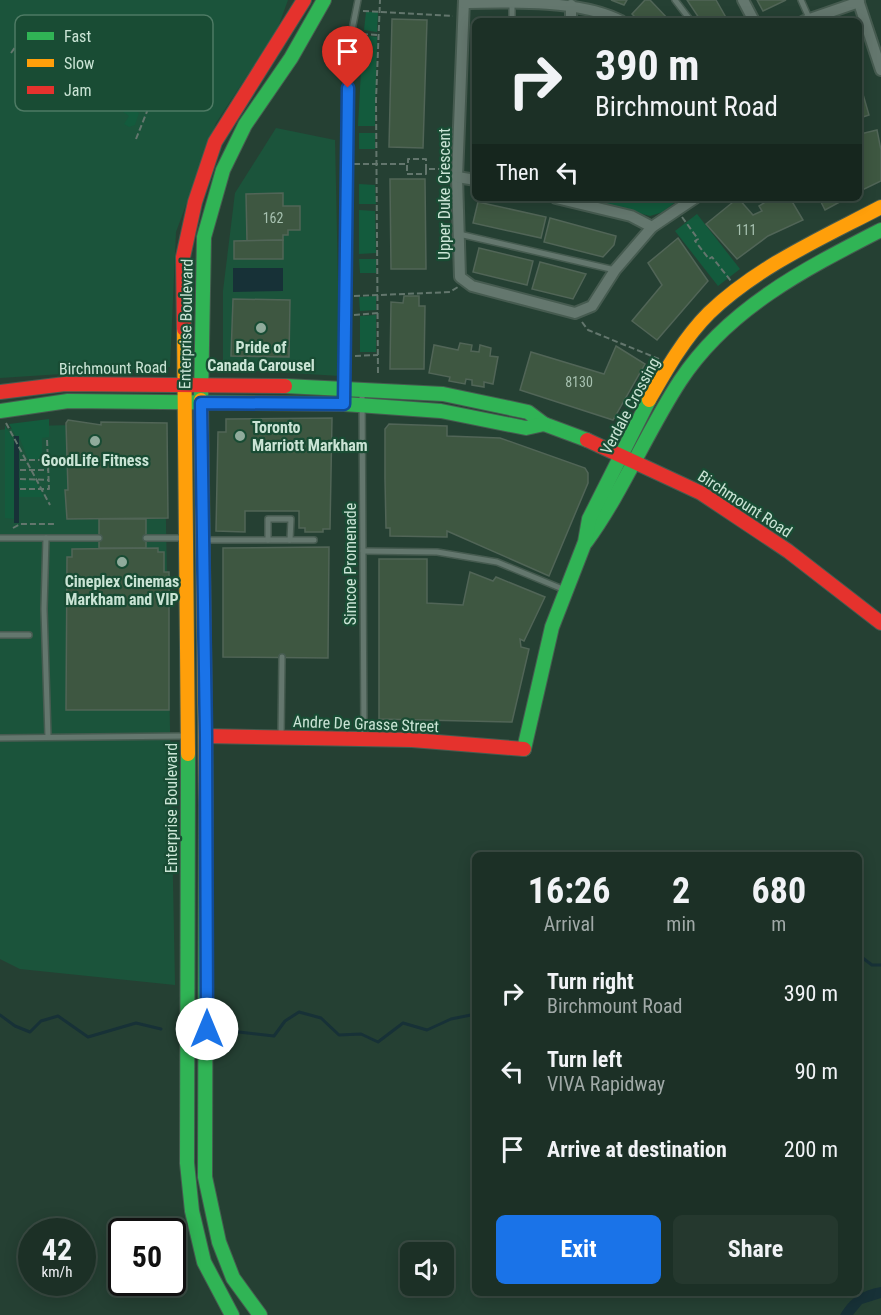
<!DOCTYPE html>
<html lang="en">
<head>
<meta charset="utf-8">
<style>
	:root { --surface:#1c3026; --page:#25382e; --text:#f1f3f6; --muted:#a0a9a7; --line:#3a4b43; --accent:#1a73e8 }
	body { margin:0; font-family:"Roboto Condensed",sans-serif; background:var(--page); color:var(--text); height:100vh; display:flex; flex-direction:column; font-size:22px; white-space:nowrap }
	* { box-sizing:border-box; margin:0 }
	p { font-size:20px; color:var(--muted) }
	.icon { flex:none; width:33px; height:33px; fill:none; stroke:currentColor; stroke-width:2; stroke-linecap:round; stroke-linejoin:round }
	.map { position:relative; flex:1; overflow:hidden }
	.side { position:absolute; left:472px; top:852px; width:390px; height:444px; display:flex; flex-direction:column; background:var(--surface); border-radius:9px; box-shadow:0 3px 15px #0003,0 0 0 2px var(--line) }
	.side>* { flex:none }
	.hud { position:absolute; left:472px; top:18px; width:390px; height:183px; border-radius:9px; box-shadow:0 3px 15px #0003,0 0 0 2px var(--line); background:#1c3026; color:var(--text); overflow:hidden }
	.fabs { position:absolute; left:400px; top:1242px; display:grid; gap:12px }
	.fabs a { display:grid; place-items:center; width:54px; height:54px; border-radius:9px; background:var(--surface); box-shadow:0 3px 15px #0003,0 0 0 2px var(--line); font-size:30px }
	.speed { position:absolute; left:18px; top:1218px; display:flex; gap:12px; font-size:30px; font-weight:700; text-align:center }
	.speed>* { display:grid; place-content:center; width:78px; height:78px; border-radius:50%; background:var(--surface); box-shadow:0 3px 15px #0003,0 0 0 2px var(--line); line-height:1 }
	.speed small { font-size:15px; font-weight:400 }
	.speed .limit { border:3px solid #111; border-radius:9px; background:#fff; color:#111 }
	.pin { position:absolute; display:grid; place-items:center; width:51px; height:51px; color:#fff; margin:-62px -26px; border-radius:50% 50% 50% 0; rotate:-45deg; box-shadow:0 0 6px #0007 }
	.pin .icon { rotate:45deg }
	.me { position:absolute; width:66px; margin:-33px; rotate:0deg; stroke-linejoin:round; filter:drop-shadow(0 0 4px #0008) }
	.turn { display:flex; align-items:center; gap:21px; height:126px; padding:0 24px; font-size:27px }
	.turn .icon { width:78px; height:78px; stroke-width:2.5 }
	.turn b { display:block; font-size:42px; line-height:51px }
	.then { display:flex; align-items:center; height:57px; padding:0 24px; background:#0003; gap:12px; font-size:22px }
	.eta { display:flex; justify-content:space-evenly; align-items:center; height:102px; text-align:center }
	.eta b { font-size:36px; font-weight:700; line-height:42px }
	.cta { display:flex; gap:12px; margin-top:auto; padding:12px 24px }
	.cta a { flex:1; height:69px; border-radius:9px; background:var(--accent); color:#fff; font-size:24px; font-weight:700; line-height:69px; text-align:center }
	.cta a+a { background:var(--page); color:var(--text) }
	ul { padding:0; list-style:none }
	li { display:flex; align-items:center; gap:18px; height:78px; padding:0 24px }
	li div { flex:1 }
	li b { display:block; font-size:22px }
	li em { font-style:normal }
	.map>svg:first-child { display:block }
</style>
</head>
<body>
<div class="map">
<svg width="881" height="1315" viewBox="0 0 881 1315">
	<rect width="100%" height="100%" fill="#254033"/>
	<!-- built -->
	<g fill="#1b543b">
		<path d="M0 0H288L277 30 216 123 176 232 170 367 0 378Z"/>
		<path d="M276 128 335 140 340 376 223 369V291L235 193Z"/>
		<path d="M164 423 175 985 20 969 0 959V430L29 426Z"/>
	</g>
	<!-- green -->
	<g fill="#135b3d">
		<path d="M366 12H378L377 32 364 30Z"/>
		<path d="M363 35 377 37 375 126H358Z"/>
		<path d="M116 98 139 113 135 125 129 127 124 124 129 116 112 104Z"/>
		<rect x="359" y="133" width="16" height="16"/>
		<path d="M359 184 375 185 376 204H359Z"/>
		<path d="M583 198H677L678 200 663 212 650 216Z"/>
		<path d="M359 210 375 211 376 253 359 254Z"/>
		<path d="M697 214 740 269 718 286 675 231Z"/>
		<path d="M359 259H376V273H360Z"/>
		<path d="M376 296V310L360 311 359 297Z"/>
		<path d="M376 315V352H360V316Z"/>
		<path d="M49 419V437L42 438V459H28L19 437 16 436 9 424Z"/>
		<path d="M5 425 14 442V519L5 518Z"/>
		<path d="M19 480H35L39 488H19Z"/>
		<path d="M19 490H40L44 497H19Z"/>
	</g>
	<!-- water -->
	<g fill="#173137">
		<path d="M233 268H283V291L233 292Z"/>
		<rect x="14" y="436" width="5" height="87"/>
		<path d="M881 1287V1298L862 1304 853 1315H840C851 1297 861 1291 881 1287Z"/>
	</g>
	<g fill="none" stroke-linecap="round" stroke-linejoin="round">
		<!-- stream -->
		<g stroke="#173137" stroke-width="3">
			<path d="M860 956 872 965H881"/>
			<path d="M0 1015 15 1026 30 1032 41 1021 58 1016 88 1037 136 1023 161 1029"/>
			<path d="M229 1027 239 1032 274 1036 285 1021 299 1012 321 1018 339 1035 361 1034 378 1042 403 1023 427 1030 451 1019 476 1014"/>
		</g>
	</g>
	<!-- building -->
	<g fill="#3e5741" stroke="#516557" stroke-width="1.5">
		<path d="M611 0H627L624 5Z"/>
		<path d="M645 0H650L670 21H639L632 14Z"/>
		<path d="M687 0H716L728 21H701Z"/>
		<path d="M757 0H786L763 11Z"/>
		<path d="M392 19 427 20 423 148 389 147Z"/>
		<path d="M476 22V69H473Z"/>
		<path d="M473 75H476V166H471Z"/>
		<path d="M860 84 869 115 860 118Z"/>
		<path d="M877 130 881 150V181L860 191V134Z"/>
		<path d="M390 179H425L426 269H391Z"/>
		<path d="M283 193V206H300V230H288V235H283V240L247 241 246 194Z"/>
		<path d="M738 198 753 215 762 211 759 206 772 198H790L803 220 768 236 737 259 706 224Z"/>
		<path d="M819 198H847L825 210Z"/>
		<path d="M478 202 546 217 541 238 473 223Z"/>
		<path d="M550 218 616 236 614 245 603 257 544 242Z"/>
		<path d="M678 238 708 281 657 340 632 321 662 285 648 263Z"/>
		<path d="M283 240V259H234V241Z"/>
		<path d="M479 248 533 261 527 285 473 272Z"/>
		<path d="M540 262 586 274 573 299 532 289Z"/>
		<path d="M404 296H419V306H425L424 369H390L391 302 403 303Z"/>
		<path d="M233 299 290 300 289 357 231 356Z"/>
		<path d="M460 343 472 345 471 351 479 352 480 345 491 348 490 356 498 357 493 384 484 382V387L472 385V380L466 379 465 384 449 381 450 377 429 373 434 345 458 350Z"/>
		<path d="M616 346 645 364 613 420 520 390 531 352 604 374Z"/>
		<path d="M332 418 330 529H323V532H305V528H299V511H245V532L216 531 218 432H226V419Z"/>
		<path d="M68 420 101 425V422L167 423 168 518 67 519 65 490H68L66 423Z"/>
		<path d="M389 424 447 426V436L500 438 585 468 588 473V483L549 576 447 531V537L390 536V528H386L385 479V429Z"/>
		<rect x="99" y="519" width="47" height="29"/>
		<path d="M329 547 328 658 223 657V548Z"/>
		<path d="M158 548V552H164V572H169V710H66L67 557H72V549Z"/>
		<path d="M379 559H427V603L463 605 470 572 493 581 496 577 545 597 524 641 520 639 521 647 529 649 512 722 379 719Z"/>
	</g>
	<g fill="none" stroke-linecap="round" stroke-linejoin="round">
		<defs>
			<g id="lane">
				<path d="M675 0 691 21"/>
				<path d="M801 0 810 20"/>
				<path d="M512 21V2"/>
				<path d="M459 234 615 270"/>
				<path d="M362 390 364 737"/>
				<path d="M344 403 347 107 352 30 358 0"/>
				<path d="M0 538H46L44 609 48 737"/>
				<path d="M46 538H99"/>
				<path d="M146 538H186"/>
				<path d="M205 540H314"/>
				<path d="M268 540V519H291L290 540"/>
				<path d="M363 551 437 552 497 562 565 590"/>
				<path d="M0 635H29"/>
				<path d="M281 736 282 657"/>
				<path d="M0 738 187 736"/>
			</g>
			<g id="street">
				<path d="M464 0 457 177 460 277 472 286 575 313 592 306 615 270 652 227 695 198"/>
				<path d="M743 0 754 21"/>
				<path d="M858 0 881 70"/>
				<path d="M464 3C511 2 581 0 621 21"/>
				<path d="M571 21V5"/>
				<path d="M804 21 859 2"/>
				<path d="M457 177 476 180"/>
				<path d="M556 198 631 216 652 227"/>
			</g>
			<g id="fast">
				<path d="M285 386 443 394 528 412 544 424 587 440"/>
				<path d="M201 400 204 237 223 170 245 125 291 58 324 0"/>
				<path d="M0 411 68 401 344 404 441 411 526 428 544 424"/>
				<path d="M586 542C623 491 646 433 680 381 728 308 805 269 881 230"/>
				<path d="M524 749 552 627 585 542 589 519 649 400"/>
				<path d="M188 754 187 1163 192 1211 204 1262 232 1315"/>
				<path d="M206 803 205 1177 219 1242 233 1278 260 1315"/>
			</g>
			<g id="slow">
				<path d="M184 329 188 754"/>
				<path d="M201 400 206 803"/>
				<path d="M649 400C666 370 684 338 709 313 758 266 822 238 881 207"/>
			</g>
			<g id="jam">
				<path d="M184 329 183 257 195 202 215 142 304 0"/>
				<path d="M0 392 65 384 285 386"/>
				<path d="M587 440 701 493 788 551 881 623"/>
				<path d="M206 736 412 740 524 749"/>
			</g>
		</defs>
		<!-- lane casing -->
		<use href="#lane" stroke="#465b50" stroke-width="8"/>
		<!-- street casing -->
		<use href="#street" stroke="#465b50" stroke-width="14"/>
		<!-- fast casing -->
		<use href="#fast" stroke="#465b50" stroke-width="16"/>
		<!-- slow casing -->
		<use href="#slow" stroke="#465b50" stroke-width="16"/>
		<!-- jam casing -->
		<use href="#jam" stroke="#465b50" stroke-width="16"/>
		<!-- path -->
		<g stroke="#63766d" stroke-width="2" stroke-dasharray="6 3" stroke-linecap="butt">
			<path d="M363 11 453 16"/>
			<path d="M362 34 378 35"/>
			<path d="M11 53 35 20"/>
			<path d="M136 139 150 104"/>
			<path d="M408 163V159H426V169"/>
			<path d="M354 164H407V174H426V169H447"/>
			<path d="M682 217 698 239 695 241 709 259 712 257 731 281"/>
			<path d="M354 296 450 292 458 287"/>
			<path d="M354 315 378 313"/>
			<path d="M582 322 588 330 659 359"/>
			<path d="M355 356 378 355"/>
			<path d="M378 373 376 100 380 0"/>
			<path d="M6 423 50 505"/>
			<path d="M20 460H54"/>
			<path d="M20 470H48"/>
			<path d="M20 479 49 480"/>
			<path d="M20 489H49L47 439"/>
			<path d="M13 528 20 524H54"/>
		</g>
		<!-- lane -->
		<use href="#lane" stroke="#64776e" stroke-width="5"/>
		<!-- street -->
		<use href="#street" stroke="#64776e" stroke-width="10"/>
		<!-- fast -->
		<use href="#fast" stroke="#30b455" stroke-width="14"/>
		<!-- slow -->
		<use href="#slow" stroke="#ff9f0a" stroke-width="14"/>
		<!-- jam -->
		<use href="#jam" stroke="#e5322d" stroke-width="14"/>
	</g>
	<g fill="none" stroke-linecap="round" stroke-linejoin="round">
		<defs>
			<path id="route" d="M207 1029 206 736 201 403 344 404 348 88"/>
		</defs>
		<!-- route casing -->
		<use href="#route" stroke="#114b97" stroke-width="15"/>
		<!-- route -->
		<use href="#route" stroke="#1a73e8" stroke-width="10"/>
	</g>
	<!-- markers -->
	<g fill="#90ab9c" stroke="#194c34" stroke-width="2">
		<circle cx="261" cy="328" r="6"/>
		<circle cx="240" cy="436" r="6"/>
		<circle cx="95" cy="441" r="6"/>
		<circle cx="122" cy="562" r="6"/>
	</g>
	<g text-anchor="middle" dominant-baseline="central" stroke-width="4.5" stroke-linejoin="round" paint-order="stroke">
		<!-- number labels -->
		<g font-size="14" fill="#a7c1b0">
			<text x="273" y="218">162</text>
			<text x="746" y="230">111</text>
			<text x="579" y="382">8130</text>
		</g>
		<!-- street labels -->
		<g font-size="16" fill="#cae4d5" stroke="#194c34">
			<text transform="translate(444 194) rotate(-90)">Upper Duke Crescent</text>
			<text transform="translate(186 324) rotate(-89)">Enterprise Boulevard</text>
			<text transform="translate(113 368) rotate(-1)">Birchmount Road</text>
			<text transform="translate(630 406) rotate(-62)">Verdale Crossing</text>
			<text transform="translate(745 504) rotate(33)">Birchmount Road</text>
			<text transform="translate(350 564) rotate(-90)">Simcoe Promenade</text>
			<text transform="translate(366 724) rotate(2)">Andre De Grasse Street</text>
			<text transform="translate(171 808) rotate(-90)">Enterprise Boulevard</text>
		</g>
		<!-- poi labels -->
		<g font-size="16" font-weight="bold" fill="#cae4d5" stroke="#194c34">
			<text x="261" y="347">Pride of<tspan x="261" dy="18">Canada Carousel</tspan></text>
			<text x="252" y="427" text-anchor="start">Toronto<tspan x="252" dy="18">Marriott Markham</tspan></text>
			<text x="95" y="460">GoodLife Fitness</text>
			<text x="122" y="581">Cineplex Cinemas<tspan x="122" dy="18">Markham and VIP</tspan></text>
		</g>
	</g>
	<!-- legend -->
	<rect x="15" y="15" width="198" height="96" rx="9" fill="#194c34" stroke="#4e7a64" stroke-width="1.5"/>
	<rect x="27" y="32" width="27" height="8" fill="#30b455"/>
	<rect x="27" y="59" width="27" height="8" fill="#ff9f0a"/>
	<rect x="27" y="86" width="27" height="8" fill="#e5322d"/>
	<g font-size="16" fill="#cae4d5">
		<text x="64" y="42">Fast</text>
		<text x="64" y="69">Slow</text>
		<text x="64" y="96">Jam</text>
	</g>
</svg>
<div class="fabs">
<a><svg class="icon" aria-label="sound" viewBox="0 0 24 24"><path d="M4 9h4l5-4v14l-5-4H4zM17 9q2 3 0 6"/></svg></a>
</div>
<div class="speed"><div>42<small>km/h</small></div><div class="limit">50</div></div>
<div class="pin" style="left:348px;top:88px;background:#d93025"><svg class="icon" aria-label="arrive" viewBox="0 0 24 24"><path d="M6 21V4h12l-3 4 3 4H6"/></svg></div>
<svg class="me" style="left:207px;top:1029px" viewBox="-20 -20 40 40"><circle r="19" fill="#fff"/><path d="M0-13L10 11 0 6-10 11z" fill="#1a73e8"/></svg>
<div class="hud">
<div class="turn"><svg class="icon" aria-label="right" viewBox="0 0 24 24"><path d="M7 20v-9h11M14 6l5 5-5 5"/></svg><div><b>390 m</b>Birchmount Road</div></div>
<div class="then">Then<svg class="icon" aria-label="left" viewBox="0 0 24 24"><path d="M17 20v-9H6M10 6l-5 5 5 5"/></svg></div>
</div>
<section class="side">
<div class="eta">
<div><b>16:26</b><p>Arrival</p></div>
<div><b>2</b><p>min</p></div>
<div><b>680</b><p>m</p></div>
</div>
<ul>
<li><svg class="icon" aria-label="right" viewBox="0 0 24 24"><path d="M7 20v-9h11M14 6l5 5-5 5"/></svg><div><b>Turn right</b><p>Birchmount Road</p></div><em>390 m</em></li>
<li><svg class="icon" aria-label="left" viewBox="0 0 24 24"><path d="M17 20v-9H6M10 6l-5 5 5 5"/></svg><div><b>Turn left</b><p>VIVA Rapidway</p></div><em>90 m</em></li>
<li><svg class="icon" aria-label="arrive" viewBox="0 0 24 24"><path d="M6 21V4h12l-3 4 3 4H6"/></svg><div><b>Arrive at destination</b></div><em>200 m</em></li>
</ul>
<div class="cta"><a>Exit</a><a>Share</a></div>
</section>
</div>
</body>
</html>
